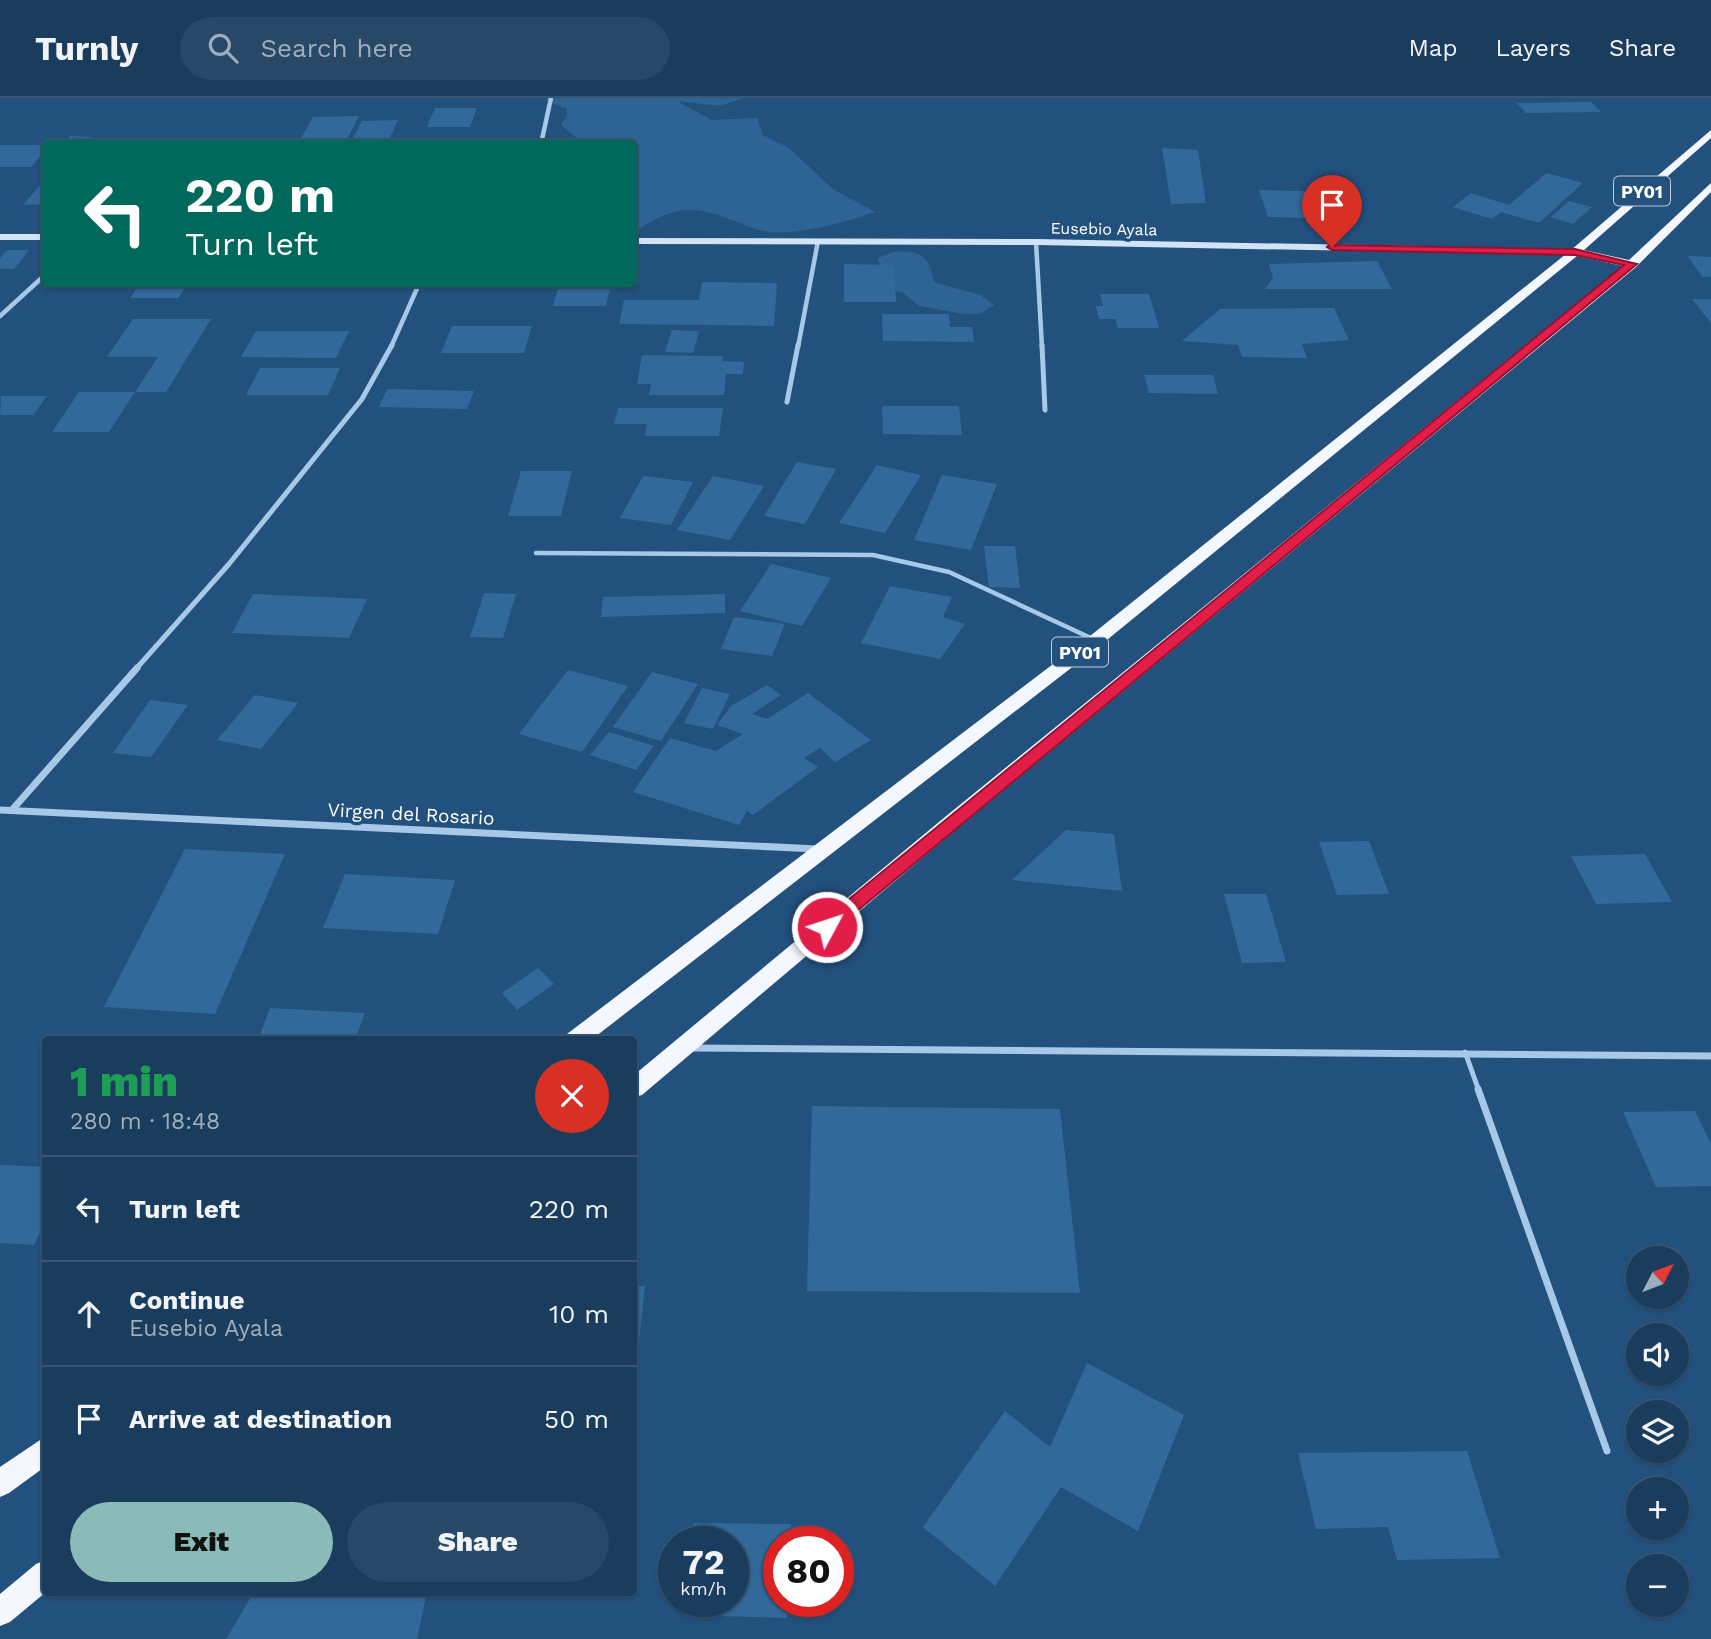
<!DOCTYPE html>
<html lang="en">
<head>
<meta charset="utf-8">
<style>
	:root { --surface:#1a3d5e; --page:#274867; --text:#f1f3f6; --muted:#9faebc; --line:#385673; --accent:#8bbbb9 }
	body { margin:0; font-family:"Work Sans",sans-serif; background:var(--page); color:var(--text); height:100vh; display:flex; flex-direction:column; font-size:26px; white-space:nowrap }
	* { box-sizing:border-box; margin:0 }
	p { font-size:23px; color:var(--muted) }
	.icon { flex:none; width:38px; height:38px; fill:none; stroke:currentColor; stroke-width:2; stroke-linecap:round; stroke-linejoin:round }
	.map { position:relative; flex:1; overflow:hidden }
	.drawer { position:absolute; left:42px; top:938px; width:595px; height:560px; display:flex; flex-direction:column; background:var(--surface); border-radius:7px; box-shadow:0 2px 5px #0004,0 0 0 2px var(--line) }
	.drawer>* { flex:none }
	.banner { position:absolute; left:42px; top:42px; width:595px; height:147px; border-radius:7px; box-shadow:0 2px 5px #0004,0 0 0 2px var(--line); background:#00695c; color:#fff; overflow:hidden }
	.needle { width:46px; rotate:48deg }
	.buttons { position:absolute; left:1626px; top:1148px; display:grid; gap:14px }
	.buttons a { display:grid; place-items:center; width:63px; height:63px; border-radius:50%; background:var(--surface); box-shadow:0 2px 5px #0004,0 0 0 2px var(--line); font-size:35px }
	.speed { position:absolute; left:658px; top:1428px; display:flex; gap:14px; font-size:35px; font-weight:700; text-align:center }
	.speed>* { display:grid; place-content:center; width:91px; height:91px; border-radius:50%; background:var(--surface); box-shadow:0 2px 5px #0004,0 0 0 2px var(--line); line-height:1 }
	.speed small { font-size:18px; font-weight:400 }
	.speed .limit { border:10px solid #d22; background:#fff; color:#111 }
	.pin { position:absolute; display:grid; place-items:center; width:60px; height:60px; color:#fff; margin:-72px -30px; border-radius:50% 50% 50% 0; rotate:-45deg; box-shadow:0 0 7px #0007 }
	.pin .icon { rotate:45deg }
	.me { position:absolute; width:77px; margin:-38px; rotate:50deg; stroke-linejoin:round; filter:drop-shadow(0 0 5px #0008) }
	.turn { display:flex; align-items:center; gap:24px; height:147px; padding:0 28px; font-size:32px }
	.turn .icon { width:91px; height:91px; stroke-width:2.5 }
	.turn b { display:block; font-size:49px; line-height:60px }
	.round { display:grid; place-items:center; flex:none; width:74px; height:74px; border-radius:37px; background:var(--page) }
	.overview { display:flex; align-items:center; justify-content:space-between; height:119px; padding:0 28px }
	h1 { font-size:42px; font-weight:800; line-height:52px; color:#1e9e55 }
	.cta { display:flex; gap:14px; margin-top:auto; padding:14px 28px }
	.cta a { flex:1; height:80px; border-radius:42px; background:var(--accent); color:#111; font-size:28px; font-weight:800; line-height:80px; text-align:center }
	.cta a+a { background:var(--page); color:var(--text) }
	ul { padding:0; list-style:none }
	li { display:flex; align-items:center; gap:21px; height:105px; padding:0 28px; border-top:2px solid var(--line) }
	li div { flex:1 }
	li b { display:block; font-size:26px }
	li em { font-style:normal }
	header { display:flex; align-items:center; gap:42px; box-sizing:border-box; height:98px; padding:0 35px; background:var(--surface); border-bottom:2px solid var(--line) }
	header strong { font-size:33px }
	nav { display:flex; gap:38px; margin-inline-start:auto; font-size:24px }
	.search { width:490px; height:63px; background:var(--page); display:flex; align-items:center; gap:18px; box-sizing:border-box; padding:0 24px; border-radius:38px; color:var(--muted); font-size:26px }
	.map>svg:first-child { display:block }
</style>
</head>
<body>
<header>
<strong>Turnly</strong>
<div class="search"><svg class="icon" aria-label="search" viewBox="0 0 24 24"><circle cx="10" cy="10" r="6"/><path d="M15 15l6 6"/></svg>Search here</div>
<nav><a>Map</a><a>Layers</a><a>Share</a></nav>
</header>
<div class="map">
<svg width="1711" height="1541" viewBox="0 0 1711 1541">
	<rect width="100%" height="100%" fill="#22517e"/>
	<!-- green -->
	<g fill="#2d6495">
		<path d="M549 0H744L720 8 677 3 712 22 757 20 763 37 790 51 834 92 876 114C844 124 794 140 760 132 749 130 739 124 729 121 688 105 670 111 634 134V46L583 45 561 27 567 17V11L544 2Z"/>
		<path d="M893 154C920 152 929 157 934 184L980 197 994 207 979 216H964L919 208 903 195 885 188 878 160Z"/>
	</g>
	<!-- building -->
	<g fill="#32699b">
		<path d="M1591 4 1601 14 1526 15 1517 5Z"/>
		<path d="M435 10H477L470 29H427Z"/>
		<path d="M359 18 347 41 300 42 313 19Z"/>
		<path d="M398 22 387 46H350L362 23Z"/>
		<path d="M70 38 92 39 85 46H63Z"/>
		<path d="M0 47H46V52L31 69H0Z"/>
		<path d="M1162 50 1198 52 1206 105 1171 106Z"/>
		<path d="M1547 75 1583 85 1539 125 1501 114 1492 121 1453 109 1471 95 1509 107Z"/>
		<path d="M46 80V106L23 107Z"/>
		<path d="M1259 92 1337 94 1349 121 1268 119Z"/>
		<path d="M1569 103 1592 109 1573 126 1551 119Z"/>
		<path d="M7 152H29L14 171H0V160Z"/>
		<path d="M1688 158 1711 159V179H1702Z"/>
		<path d="M1377 163 1392 191H1265L1273 180 1269 166Z"/>
		<path d="M844 166 894 167 896 204H844Z"/>
		<path d="M702 184 777 185 774 228 619 226 624 202H699Z"/>
		<path d="M140 186H188L178 200H130Z"/>
		<path d="M559 186H611L606 208H553Z"/>
		<path d="M1100 196H1149L1159 230H1118L1115 221H1099L1096 208H1103Z"/>
		<path d="M1692 201H1711V225Z"/>
		<path d="M1334 210 1349 242 1302 246 1307 260 1242 259 1238 247 1182 243 1220 211Z"/>
		<path d="M882 216H949L950 229H972L974 244 883 243Z"/>
		<path d="M133 221H211L166 294H135L158 259H107Z"/>
		<path d="M452 228H532L524 255H441Z"/>
		<path d="M672 232 699 233 693 255 665 254Z"/>
		<path d="M256 233H349L336 260 241 259Z"/>
		<path d="M642 257 723 258 722 263 744 264 743 276H726L724 297H649L651 286H637Z"/>
		<path d="M260 270H340L328 297H246Z"/>
		<path d="M1144 277H1213L1218 296 1149 295Z"/>
		<path d="M387 291 474 293 467 311 379 309Z"/>
		<path d="M79 294H135L109 334H52Z"/>
		<path d="M1 298H47L33 317H0Z"/>
		<path d="M882 308H959L962 337 883 336Z"/>
		<path d="M618 310H723L719 338H645L647 326H614Z"/>
		<path d="M797 364 836 371 805 426 764 418Z"/>
		<path d="M877 367 921 377 885 435 839 425Z"/>
		<path d="M521 373H572L561 418H508Z"/>
		<path d="M942 377 997 386 971 452 914 442Z"/>
		<path d="M643 378 693 384 671 427 620 420Z"/>
		<path d="M713 378 764 388 730 442 677 432Z"/>
		<path d="M984 448H1015L1020 490 989 489Z"/>
		<path d="M771 466 831 480 802 528 740 513Z"/>
		<path d="M890 488 952 499 943 519 965 526 940 561 861 545Z"/>
		<path d="M484 495 516 496 503 540 470 539Z"/>
		<path d="M253 496 367 501 349 540 232 535Z"/>
		<path d="M725 496V515L601 519 603 499Z"/>
		<path d="M734 519 785 526 772 558 721 551Z"/>
		<path d="M568 572 628 588 582 654 519 636Z"/>
		<path d="M652 574 698 586 661 643 613 629Z"/>
		<path d="M767 587 781 597 752 616 767 621 808 595 871 642 835 664 820 650 804 660 818 669 753 717 747 713 739 727 633 694 670 640 716 653 743 636 717 627 731 608Z"/>
		<path d="M702 590 730 596 713 631 684 625Z"/>
		<path d="M255 597 298 605 261 651 217 642Z"/>
		<path d="M150 602 188 607 151 659 113 655Z"/>
		<path d="M609 634 654 648 636 672 590 657Z"/>
		<path d="M1066 732 1114 736 1122 793 1012 782Z"/>
		<path d="M1369 743 1389 796 1337 797 1319 744Z"/>
		<path d="M185 751 285 756 215 916 104 909Z"/>
		<path d="M1645 756 1672 804 1596 806 1571 758Z"/>
		<path d="M345 776 455 782 438 836 323 830Z"/>
		<path d="M1224 796H1266L1286 864 1242 865Z"/>
		<path d="M538 870 554 886 517 912 502 895Z"/>
		<path d="M270 910 365 915 355 942H230L232 938 260 937Z"/>
		<path d="M812 1008 1060 1011 1080 1195 807 1193Z"/>
		<path d="M1695 1013 1711 1046V1088L1656 1089 1623 1014Z"/>
		<path d="M0 1067 46 1069V1121L34 1147 0 1145Z"/>
		<path d="M634 1188H645L636 1271H634Z"/>
		<path d="M1087 1265 1184 1317 1138 1433 1061 1389 995 1488 923 1429 1005 1313 1050 1349Z"/>
		<path d="M1467 1353 1500 1460 1397 1462 1388 1429 1316 1431 1298 1355Z"/>
		<path d="M694 1425 791 1426 790 1444H779V1503H788L787 1520 687 1517 688 1503H733V1444H693Z"/>
		<path d="M254 1494H427L417 1541H226Z"/>
	</g>
	<g fill="none" stroke-linecap="round" stroke-linejoin="round">
		<!-- service-far2 -->
		<path stroke="#a7c8e6" stroke-width="4.5" d="M536 455 873 457 949 474 1093 541"/>
		<!-- service-far1 -->
		<path stroke="#a7c8e6" stroke-width="5" d="M1465 954 1479 993"/>
		<!-- service -->
		<path stroke="#a7c8e6" stroke-width="7" d="M1478 991 1607 1353"/>
		<!-- minor-far2 -->
		<g stroke="#a7c8e6" stroke-width="4.5">
			<path d="M541 46 551 0"/>
			<path d="M1036 144 1042 249"/>
			<path d="M0 218 46 176"/>
			<path d="M391 249 419 186"/>
			<path d="M798 249 818 143"/>
		</g>
		<!-- minor-far1 -->
		<g stroke="#a7c8e6" stroke-width="5">
			<path d="M1042 247 1045 312"/>
			<path d="M787 304 798 247"/>
			<path d="M135 572 229 466 362 301 392 247"/>
		</g>
		<!-- minor -->
		<g stroke="#a7c8e6" stroke-width="7">
			<path d="M0 712 817 751"/>
			<path d="M12 712 137 570"/>
			<path d="M690 950 1711 958"/>
		</g>
		<!-- secondary -->
		<g fill="#d1e3f5" fill-rule="evenodd">
			<rect x="0" y="136" width="46" height="6"/>
			<path d="M634 140 1036 141 1575 151 1579 154 1575 157 1036 147 634 146Z"/>
		</g>
		<!-- trunk -->
		<g fill="#f4f8fe" fill-rule="evenodd">
			<path d="M1711 32V40L1584 152 1629 162 1711 85V94L1636 169 959 729 642 997 634 999V977L945 719 1623 168 1577 158 1102 546 591 942H565L567 936 1090 538 1571 152Z"/>
			<path d="M46 1338V1368L9 1395 0 1399V1369Z"/>
			<path d="M46 1462V1494L10 1524 0 1528V1496L36 1466Z"/>
		</g>
	</g>
	<!-- route -->
	<path fill="#e11d48" stroke="#92132f" stroke-width="2" d="M1329 147 1575 151 1637 166 833 833H821L819 829 821 824 1624 167 1575 157 1332 152 1327 149Z"/>
	<g text-anchor="middle" dominant-baseline="central" stroke-width="7" stroke-linejoin="round" paint-order="stroke">
		<!-- far-street labels -->
		<g font-size="16" fill="#fff" stroke="#22517e">
			<text transform="translate(1104 131) rotate(1)">Eusebio Ayala</text>
		</g>
		<!-- shield labels -->
		<g fill="#22517e" stroke="#bdcbd8" stroke-width="2">
			<rect x="1614" y="78.5" width="56" height="29" rx="5"/>
			<rect x="1052" y="539.5" width="56" height="29" rx="5"/>
		</g>
		<g font-size="18" font-weight="bold" fill="#fff">
			<text x="1642" y="93">PY01</text>
			<text x="1080" y="554">PY01</text>
		</g>
		<!-- street labels -->
		<g font-size="19" fill="#fff" stroke="#22517e">
			<text transform="translate(411 716) rotate(3)">Virgen del Rosario</text>
		</g>
	</g>
</svg>
<div class="buttons">
<a><svg class="needle" viewBox="-14 -14 28 28"><path d="M0-13l5 13h-10z" fill="#e53935"/><path d="M0 13l5-13h-10z" fill="#9faebc"/></svg></a>
<a><svg class="icon" aria-label="sound" viewBox="0 0 24 24"><path d="M4 9h4l5-4v14l-5-4H4zM17 9q2 3 0 6"/></svg></a>
<a><svg class="icon" aria-label="layers" viewBox="0 0 24 24"><path d="M12 4l9 5-9 5-9-5zM3 14l9 5 9-5"/></svg></a>
<a>+</a>
<a>−</a>
</div>
<div class="speed"><div>72<small>km/h</small></div><div class="limit">80</div></div>
<div class="pin" style="left:1332px;top:149px;background:#d93025"><svg class="icon" aria-label="arrive" viewBox="0 0 24 24"><path d="M6 21V4h12l-3 4 3 4H6"/></svg></div>
<svg class="me" style="left:827px;top:829px" viewBox="-20 -20 40 40"><circle r="17" fill="#e11d48" stroke="#fff" stroke-width="3"/><path d="M0-11L8 9 0 5-8 9z" fill="#fff"/></svg>
<div class="banner">
<div class="turn"><svg class="icon" aria-label="left" viewBox="0 0 24 24"><path d="M17 20v-9H6M10 6l-5 5 5 5"/></svg><div><b>220 m</b>Turn left</div></div>
</div>
<section class="drawer">
<div class="overview"><div><h1>1 min</h1><p>280 m · 18:48</p></div><a class="round" style="background:#d93025;color:#fff"><svg class="icon" aria-label="close" viewBox="0 0 24 24"><path d="M6 6l12 12M18 6L6 18"/></svg></a></div>
<ul>
<li><svg class="icon" aria-label="left" viewBox="0 0 24 24"><path d="M17 20v-9H6M10 6l-5 5 5 5"/></svg><div><b>Turn left</b></div><em>220 m</em></li>
<li><svg class="icon" aria-label="ahead" viewBox="0 0 24 24"><path d="M12 20V5M6 11l6-6 6 6"/></svg><div><b>Continue</b><p>Eusebio Ayala</p></div><em>10 m</em></li>
<li><svg class="icon" aria-label="arrive" viewBox="0 0 24 24"><path d="M6 21V4h12l-3 4 3 4H6"/></svg><div><b>Arrive at destination</b></div><em>50 m</em></li>
</ul>
<div class="cta"><a>Exit</a><a>Share</a></div>
</section>
</div>
</body>
</html>
